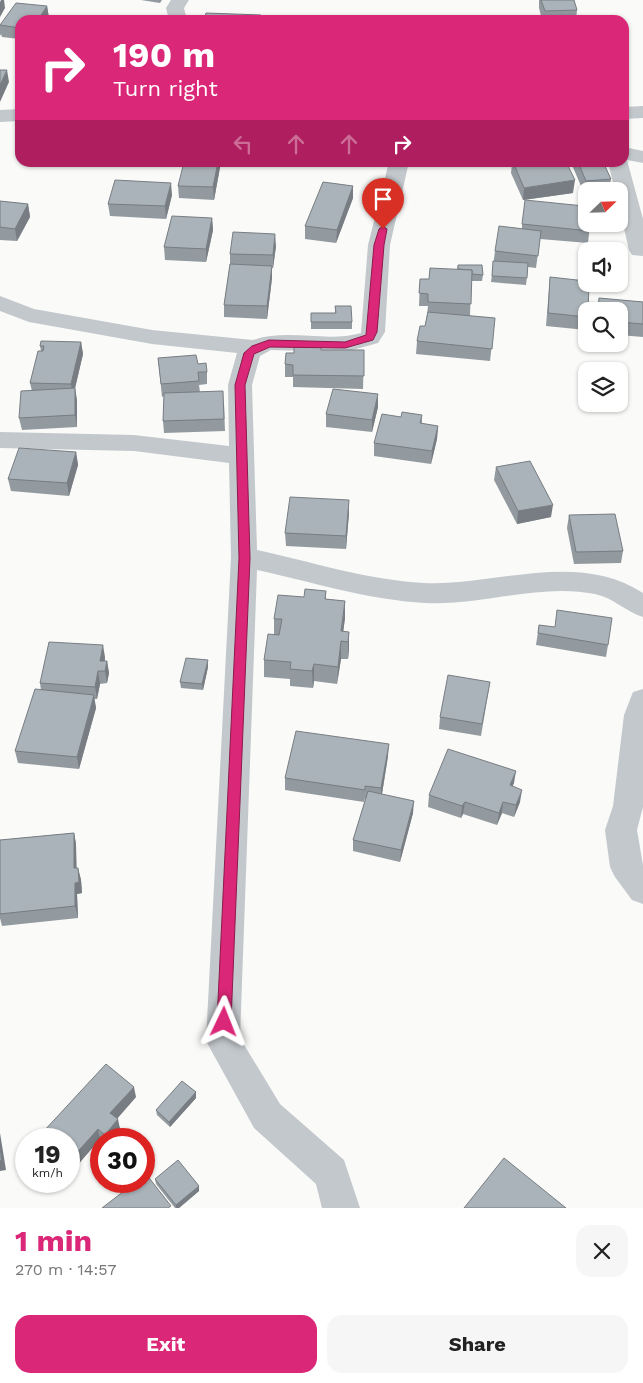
<!DOCTYPE html>
<html lang="en">
<head>
<meta charset="utf-8">
<style>
	:root { --surface:#fff; --page:#f6f6f6; --text:#222; --muted:#767676; --accent:#db2777 }
	body { margin:0; font-family:"Work Sans",sans-serif; background:var(--page); color:var(--text); height:100vh; display:flex; flex-direction:column; font-size:19px; white-space:nowrap }
	* { box-sizing:border-box; margin:0 }
	p { font-size:16px; color:var(--muted) }
	.icon { flex:none; width:28px; height:28px; fill:none; stroke:currentColor; stroke-width:2; stroke-linecap:round; stroke-linejoin:round }
	.map { position:relative; height:1208px; overflow:hidden }
	.sheet { display:flex; flex-direction:column; background:var(--surface); flex:1 }
	.sheet>* { flex:none }
	.guide { position:absolute; left:15px; top:15px; width:614px; height:152px; border-radius:15px; box-shadow:0 1px 4px #0004; background:#db2777; color:#fff; overflow:hidden }
	.needle { width:32px; rotate:67deg }
	.fabs { position:absolute; left:578px; top:182px; display:grid; gap:10px }
	.fabs a { display:grid; place-items:center; width:50px; height:50px; border-radius:10px; background:var(--surface); box-shadow:0 1px 4px #0004; font-size:25px }
	.speed { position:absolute; left:15px; top:1128px; display:flex; gap:10px; font-size:25px; font-weight:700; text-align:center }
	.speed>* { display:grid; place-content:center; width:65px; height:65px; border-radius:50%; background:var(--surface); box-shadow:0 1px 4px #0004; line-height:1 }
	.speed small { font-size:12px; font-weight:400 }
	.speed .limit { border:8px solid #d22; background:#fff; color:#111 }
	.pin { position:absolute; display:grid; place-items:center; width:42px; height:42px; color:#fff; margin:-51px -21px; border-radius:50% 50% 50% 0; rotate:-45deg; box-shadow:0 0 5px #0007 }
	.pin .icon { rotate:45deg }
	.me { position:absolute; width:55px; margin:-28px; rotate:2deg; stroke-linejoin:round; filter:drop-shadow(0 0 4px #0008) }
	.turn { display:flex; align-items:center; gap:18px; height:105px; padding:0 15px; font-size:22px }
	.turn .icon { width:65px; height:65px; stroke-width:2.5 }
	.turn b { display:block; font-size:35px; line-height:42px }
	.lanes { display:flex; align-items:center; height:48px; padding:0 15px; background:#0003; justify-content:center; gap:25px; direction:ltr }
	.lanes .off { opacity:.35 }
	.round { display:grid; place-items:center; flex:none; width:52px; height:52px; border-radius:15px; background:var(--page) }
	.head { display:flex; align-items:center; justify-content:space-between; height:85px; padding:0 15px }
	h1 { font-size:30px; font-weight:700; line-height:38px; color:var(--accent) }
	.primary-button { display:flex; gap:10px; margin-top:auto; padding:10px 15px }
	.primary-button a { flex:1; height:58px; border-radius:15px; background:var(--accent); color:#fff; font-size:20px; font-weight:700; line-height:58px; text-align:center }
	.primary-button a+a { background:var(--page); color:var(--text) }
	.map>svg:first-child { display:block }
</style>
</head>
<body>
<div class="map">
<svg width="643" height="1208" viewBox="0 0 643 1208">
	<rect width="100%" height="100%" fill="#fafaf8"/>
	<g fill="none" stroke-linecap="round" stroke-linejoin="round">
		<!-- minor -->
		<g fill="#c3c8cc" fill-rule="evenodd">
			<path d="M171 0H189L184 8 187 20H169L166 8Z"/>
			<path d="M643 106V118L624 119V107Z"/>
			<path d="M20 109V121L0 122V110Z"/>
			<path d="M624 147 643 151V163L627 160 643 219V256L632 255 629 250 619 207V191H615L608 162H624Z"/>
			<path d="M389 162H409L390 245 385 332 378 343 345 352 271 350 260 356 252 385 257 550C312 562 368 580 424 583 496 586 577 550 643 593V617C626 612 614 598 595 594 539 583 482 606 425 603 369 600 312 582 257 570L240 1038 280 1104 344 1160 360 1208H322L316 1184 254 1128 206 1041 231 557 229 463 134 451 0 448V432L134 435 229 446 228 385 237 353 152 344 29 322 0 311V296L34 309 152 330 253 340C288 328 326 343 361 333L368 245Z"/>
			<path d="M643 689V807L637 830 643 865V904L632 900 615 877 610 867 605 830 613 806 624 715 633 692Z"/>
		</g>
	</g>
	<!-- wall -->
	<g fill="#929a9f">
		<path d="M141 0H162L160 3Z"/>
		<path d="M539 0H574L577 10 576 20H542L539 8Z"/>
		<path d="M47 6 49 18 20 20V39L2 37 1 34 0 36V25Z"/>
		<path d="M221 162 214 200 179 198 178 186Z"/>
		<path d="M359 162H385V165Z"/>
		<path d="M487 162H566L573 193 523 200 511 173 512 164 488 165Z"/>
		<path d="M572 162H603L611 179 609 191H586V212L583 199 584 193 572 165Z"/>
		<path d="M353 186V198L336 243 305 239V226Z"/>
		<path d="M172 195 166 219 110 216 108 204Z"/>
		<path d="M0 201 28 204 30 217 17 241 0 240Z"/>
		<path d="M583 214 590 224 588 243 540 239 536 268 528 267 526 285 491 282 495 251 522 229V224Z"/>
		<path d="M212 218 213 230 206 262 165 260 164 247Z"/>
		<path d="M276 246 273 268H272V278L267 319 224 317V305L230 264V254Z"/>
		<path d="M458 265 483 275 482 281H471L470 316 495 318 490 361 416 354 417 341 425 326 427 314 428 306H419L420 279H429L457 269Z"/>
		<path d="M550 277 586 311V330L546 326Z"/>
		<path d="M599 298 643 302V337L619 335V311H597Z"/>
		<path d="M335 306 352 322V329H311V313H335Z"/>
		<path d="M81 342 83 354 75 388 77 401V427L22 430 19 418 32 391 30 383 41 351 40 346Z"/>
		<path d="M321 350H364L363 389 293 387V377H285V364L294 353Z"/>
		<path d="M158 358 198 364 207 372V384L199 385 200 392 224 404 225 431 164 433 163 421 164 396 162 397Z"/>
		<path d="M378 407 372 432 326 427V414Z"/>
		<path d="M422 415V424L438 426 437 439 431 464 374 456V443L401 417Z"/>
		<path d="M76 452 78 465 69 496 11 491 8 479Z"/>
		<path d="M496 467 551 517 517 524 494 480Z"/>
		<path d="M349 513 346 549 286 546 285 533Z"/>
		<path d="M569 515 623 551 621 563 574 564 567 528Z"/>
		<path d="M326 591V599L345 601V618L343 632H349V649L348 659H341L337 684 314 681 313 688 290 686V679L264 677V660L274 634V619L304 597Z"/>
		<path d="M539 625 608 645 606 657 536 645Z"/>
		<path d="M105 657V661H107L109 673 107 683 100 684 97 699H94L96 708 79 769 18 763 15 751 41 690 40 683Z"/>
		<path d="M208 667 203 690 181 688 180 682Z"/>
		<path d="M490 682 481 736 439 729 440 717Z"/>
		<path d="M388 756 382 794 413 813 400 862 353 851V840L366 798H365L364 802 285 790V778Z"/>
		<path d="M514 783 512 786 520 802 514 817 502 813 497 825 463 814 461 818 428 807 429 795Z"/>
		<path d="M74 833 76 844V868H78L81 880 82 893 77 894 78 918 2 926 0 918V840Z"/>
		<path d="M136 1097 117 1119 120 1129 112 1139H101V1140L100 1139 75 1168 69 1162V1139H44L42 1133Z"/>
		<path d="M196 1098 170 1127 157 1115 156 1110Z"/>
		<path d="M155 1179 199 1191 179 1208H175L156 1184Z"/>
	</g>
	<!-- shaded-wall -->
	<g fill="#777d82">
		<path d="M1 0H4L5 8 0 17V2Z"/>
		<path d="M47 6 49 18 47 20H38Z"/>
		<path d="M7 70 9 82 0 102V85Z"/>
		<path d="M218 162H221L214 200 213 187Z"/>
		<path d="M575 180 573 193 523 200 524 188Z"/>
		<path d="M171 183 172 195 166 219 165 206Z"/>
		<path d="M353 186V198L336 243 337 230Z"/>
		<path d="M28 204 30 217 17 241 15 229Z"/>
		<path d="M212 218 213 230 206 262V249Z"/>
		<path d="M275 234 276 246 273 268V255Z"/>
		<path d="M272 266V278L267 319V306Z"/>
		<path d="M81 342 83 354 73 397 71 384Z"/>
		<path d="M75 388 77 401V427L75 415Z"/>
		<path d="M378 394V407L372 432V420Z"/>
		<path d="M438 426 437 439 431 464 432 451Z"/>
		<path d="M76 452 78 465 69 496 67 483Z"/>
		<path d="M349 500V513L346 549V536Z"/>
		<path d="M553 505 551 517 517 524 518 511Z"/>
		<path d="M345 601V618L342 641H341V659L337 684 338 667Z"/>
		<path d="M349 632V649L348 659V642Z"/>
		<path d="M103 645 105 657 103 671 100 661Z"/>
		<path d="M208 660V667L203 690 202 684Z"/>
		<path d="M107 661 109 673 107 683 105 671Z"/>
		<path d="M314 664V681L313 688 312 671Z"/>
		<path d="M98 671 100 684 97 699 95 687Z"/>
		<path d="M94 695 96 708 79 769 77 757Z"/>
		<path d="M389 744 388 756 381 800V788Z"/>
		<path d="M516 771 514 783 508 797 510 785Z"/>
		<path d="M522 790 520 802 514 817 516 805Z"/>
		<path d="M414 801 413 813 400 862 401 850Z"/>
		<path d="M465 802 463 814 461 818 462 806Z"/>
		<path d="M503 802 502 813 497 825 499 813Z"/>
		<path d="M74 833 76 844 77 880 74 868Z"/>
		<path d="M78 868 81 880 82 893 77 894 78 918 75 906V883Z"/>
		<path d="M134 1087 136 1097 113 1123 110 1113Z"/>
		<path d="M196 1092V1098L170 1127 169 1122Z"/>
		<path d="M118 1119 120 1129 112 1139H106L105 1135Z"/>
		<path d="M98 1129 100 1139 75 1168 72 1158Z"/>
		<path d="M0 1133 6 1170 0 1171Z"/>
		<path d="M199 1186V1191L179 1208H176V1205Z"/>
	</g>
	<!-- building -->
	<g fill="#aab3b9" stroke="#777d82">
		<path d="M541 0H574L577 10 545 11Z"/>
		<path d="M16 3 47 6 38 20H20V28L0 25Z"/>
		<path d="M206 13 261 15 260 20H204Z"/>
		<path d="M418 17 419 20H380Z"/>
		<path d="M0 70H7L0 85Z"/>
		<path d="M184 162H218L213 187 178 186Z"/>
		<path d="M513 162H566L575 180 524 188Z"/>
		<path d="M578 162H603L611 179 586 181Z"/>
		<path d="M115 180 171 183 165 206 108 204Z"/>
		<path d="M323 182 353 186 337 230 305 226Z"/>
		<path d="M584 193H586V202Z"/>
		<path d="M525 200 584 206 583 214H586V224H590V231L522 224Z"/>
		<path d="M0 201 28 204 15 229 0 227Z"/>
		<path d="M172 216 212 218 206 249 164 247Z"/>
		<path d="M499 226 541 231 538 256 495 251Z"/>
		<path d="M233 232 275 234 273 255 230 254Z"/>
		<path d="M493 261 528 263 527 278 492 276Z"/>
		<path d="M230 264 272 266 267 306 224 305Z"/>
		<path d="M458 265H482L483 275 472 274V270L458 269Z"/>
		<path d="M430 268 472 270 471 304 428 302V294L419 293 420 279H429Z"/>
		<path d="M550 277 586 281V284H589L588 311H586V317L548 313Z"/>
		<path d="M599 298 643 302V324L619 322V311H598Z"/>
		<path d="M335 306H351L352 322H311V313H336Z"/>
		<path d="M428 312 495 318 492 349 417 341 420 326H425Z"/>
		<path d="M41 341 81 342 71 384 30 383 38 351H43L44 346H40Z"/>
		<path d="M294 346H321V350H364V376L293 375V365L285 364 286 353H294Z"/>
		<path d="M196 355 198 364 206 363 207 372H198L199 381 161 384 158 358Z"/>
		<path d="M75 388V415L19 418 21 391Z"/>
		<path d="M333 389 378 394 372 420 326 414Z"/>
		<path d="M223 391 224 419 163 421 164 393Z"/>
		<path d="M402 412 422 415 420 423 438 426 432 451 374 443 382 414 401 417Z"/>
		<path d="M19 448 76 452 67 483 8 479Z"/>
		<path d="M530 461 553 505 518 511 496 467Z"/>
		<path d="M290 497 349 500 346 536 285 533Z"/>
		<path d="M615 514 623 551 576 552 569 515Z"/>
		<path d="M305 589 326 591 325 599 345 601 341 631 349 632 348 642 341 641 338 667 314 664 312 671 290 669 291 662 264 660 268 634 279 635 282 619H274L278 595 304 597Z"/>
		<path d="M557 610 612 618 608 645 538 633 539 625 555 627Z"/>
		<path d="M49 642 103 645 100 661H107L105 671H98L95 687 40 683Z"/>
		<path d="M186 658 208 660 202 684 180 682Z"/>
		<path d="M448 675 490 682 482 724 440 717Z"/>
		<path d="M35 689 94 695 77 757 15 751Z"/>
		<path d="M296 731 389 744 381 788 365 786V790L285 778Z"/>
		<path d="M448 749 516 771 510 785 522 790 516 805 503 802 499 813 465 802 462 806 429 795Z"/>
		<path d="M368 791 414 801 401 850 353 840Z"/>
		<path d="M74 833V868H78L79 882 75 883V906L0 914V840Z"/>
		<path d="M106 1064 134 1087 110 1113 118 1119 105 1135 98 1129 72 1158 69 1155V1139H49L42 1133Z"/>
		<path d="M182 1081 196 1092 169 1122 156 1110Z"/>
		<path d="M0 1148 2 1160 0 1161Z"/>
		<path d="M504 1158 566 1208H464Z"/>
		<path d="M178 1160 199 1186 176 1205 155 1179Z"/>
		<path d="M146 1174 171 1206 168 1208H102L137 1181H144V1176Z"/>
	</g>
	<!-- route -->
	<path fill="#db2777" stroke="#8e194d" d="M383 226 387 229 384 245 377 332 373 340 345 348 270 347 254 354 245 385 250 558 231 1022 229 1026 224 1028 219 1026 217 1022 239 558 235 385 244 353 252 346 269 340 345 342 366 335 374 245 379 229Z"/>
</svg>
<div class="fabs">
<a><svg class="needle" viewBox="-14 -14 28 28"><path d="M0-13l5 13h-10z" fill="#e53935"/><path d="M0 13l5-13h-10z" fill="#767676"/></svg></a>
<a><svg class="icon" aria-label="sound" viewBox="0 0 24 24"><path d="M4 9h4l5-4v14l-5-4H4zM17 9q2 3 0 6"/></svg></a>
<a><svg class="icon" aria-label="search" viewBox="0 0 24 24"><circle cx="10" cy="10" r="6"/><path d="M15 15l6 6"/></svg></a>
<a><svg class="icon" aria-label="layers" viewBox="0 0 24 24"><path d="M12 4l9 5-9 5-9-5zM3 14l9 5 9-5"/></svg></a>
</div>
<div class="speed"><div>19<small>km/h</small></div><div class="limit">30</div></div>
<div class="pin" style="left:383px;top:229px;background:#d93025"><svg class="icon" aria-label="arrive" viewBox="0 0 24 24"><path d="M6 21V4h12l-3 4 3 4H6"/></svg></div>
<svg class="me" style="left:224px;top:1022px" viewBox="-20 -20 40 40"><path d="M0-17L14 15 0 8-14 15z" fill="#db2777" stroke="#fff" stroke-width="4"/></svg>
<div class="guide">
<div class="turn"><svg class="icon" aria-label="right" viewBox="0 0 24 24"><path d="M7 20v-9h11M14 6l5 5-5 5"/></svg><div><b>190 m</b>Turn right</div></div>
<div class="lanes"><svg class="icon off" aria-label="left" viewBox="0 0 24 24"><path d="M17 20v-9H6M10 6l-5 5 5 5"/></svg><svg class="icon off" aria-label="ahead" viewBox="0 0 24 24"><path d="M12 20V5M6 11l6-6 6 6"/></svg><svg class="icon off" aria-label="ahead" viewBox="0 0 24 24"><path d="M12 20V5M6 11l6-6 6 6"/></svg><svg class="icon" aria-label="right" viewBox="0 0 24 24"><path d="M7 20v-9h11M14 6l5 5-5 5"/></svg></div>
</div>
</div>
<section class="sheet">
<div class="head"><div><h1>1 min</h1><p>270 m · 14:57</p></div><a class="round"><svg class="icon" aria-label="close" viewBox="0 0 24 24"><path d="M6 6l12 12M18 6L6 18"/></svg></a></div>
<div class="primary-button"><a>Exit</a><a>Share</a></div>
</section>
</body>
</html>
